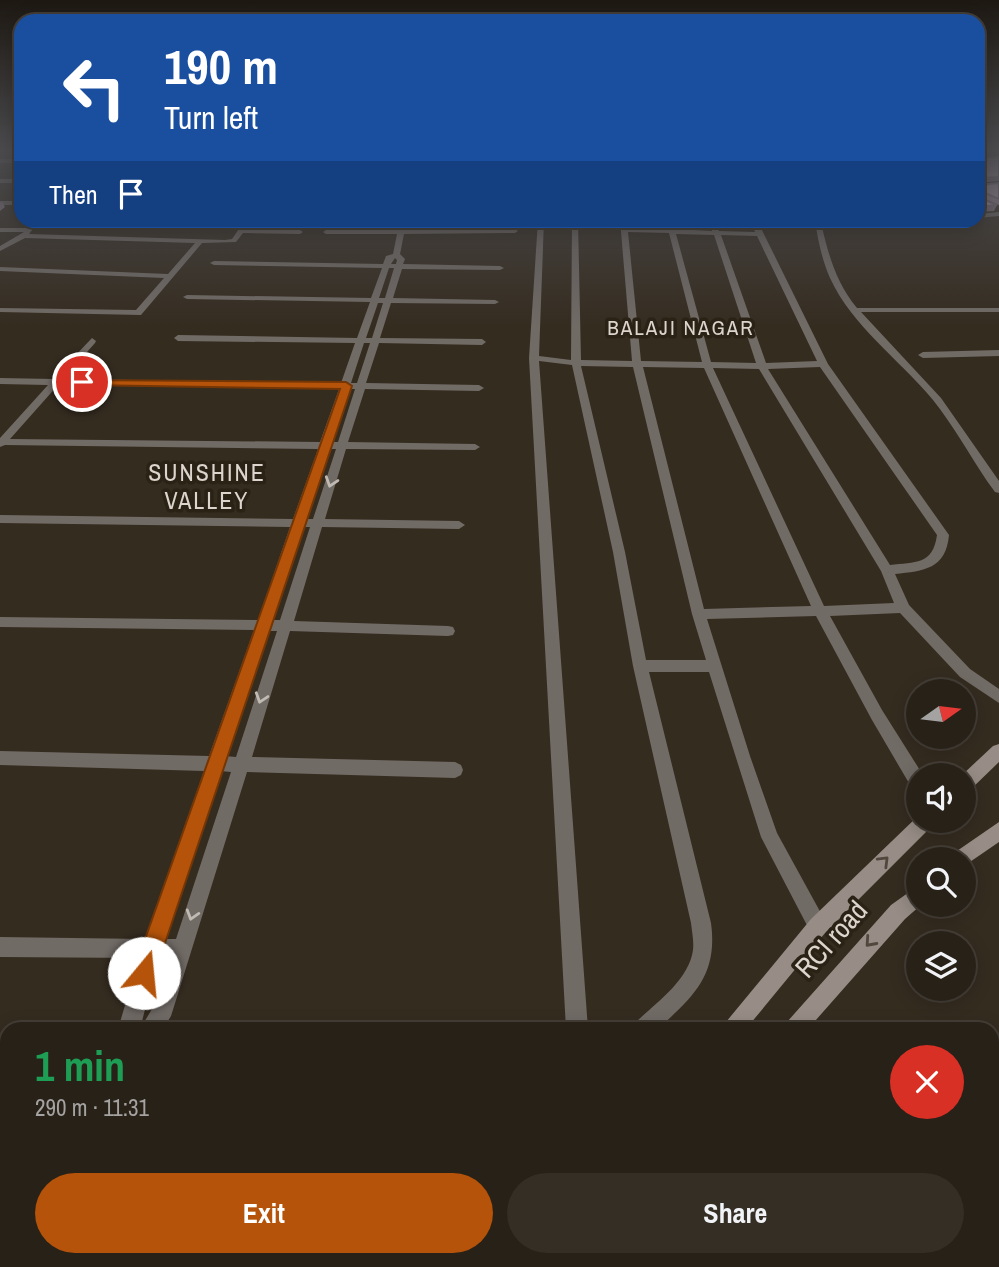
<!DOCTYPE html>
<html lang="en">
<head>
<meta charset="utf-8">
<style>
	:root { --surface:#282118; --page:#342e25; --text:#f1f3f6; --muted:#a5a3a2; --line:#443e37; --accent:#b45309 }
	body { margin:0; font-family:"Archivo Narrow",sans-serif; background:var(--page); color:var(--text); height:100vh; display:flex; flex-direction:column; font-size:26px; white-space:nowrap }
	* { box-sizing:border-box; margin:0 }
	p { font-size:23px; color:var(--muted) }
	.icon { flex:none; width:38px; height:38px; fill:none; stroke:currentColor; stroke-width:2; stroke-linecap:round; stroke-linejoin:round }
	.map { position:relative; flex:1; overflow:hidden }
	.side { position:absolute; left:0px; top:1022px; width:999px; height:245px; display:flex; flex-direction:column; background:var(--surface); border-radius:21px 21px 0 0; box-shadow:0 4px 18px #0003,0 0 0 2px var(--line) }
	.side>* { flex:none }
	.banner { position:absolute; left:14px; top:14px; width:971px; height:214px; border-radius:21px; box-shadow:0 4px 18px #0003,0 0 0 2px var(--line); background:#1a4fa0; color:#fff; overflow:hidden }
	.needle { width:46px; rotate:76deg }
	.fabs { position:absolute; left:906px; top:679px; display:grid; gap:14px }
	.fabs a { display:grid; place-items:center; width:70px; height:70px; border-radius:50%; background:var(--surface); box-shadow:0 4px 18px #0003,0 0 0 2px var(--line); font-size:35px }
	.pin { position:absolute; display:grid; place-items:center; width:60px; height:60px; color:#fff; margin:-30px; border:4px solid #fff; border-radius:50%; box-shadow:0 2px 7px #0007 }
	.me { position:absolute; width:77px; margin:-38px; rotate:17deg; stroke-linejoin:round; filter:drop-shadow(0 0 5px #0008) }
	.turn { display:flex; align-items:center; gap:24px; height:147px; padding:0 35px; font-size:32px }
	.turn .icon { width:91px; height:91px; stroke-width:2.5 }
	.turn b { display:block; font-size:49px; line-height:60px }
	.then { display:flex; align-items:center; height:66px; padding:0 35px; background:#0003; gap:14px; font-size:26px }
	.round { display:grid; place-items:center; flex:none; width:74px; height:74px; border-radius:37px; background:var(--page) }
	.summary { display:flex; align-items:center; justify-content:space-between; height:119px; padding:0 35px }
	h1 { font-size:42px; font-weight:800; line-height:52px; color:#1e9e55 }
	.button { display:flex; gap:14px; margin-top:auto; padding:14px 35px }
	.button a { flex:1; height:80px; border-radius:42px; background:var(--accent); color:#fff; font-size:28px; font-weight:800; line-height:80px; text-align:center }
	.button a+a { background:var(--page); color:var(--text) }
	.map>svg:first-child { display:block }
</style>
</head>
<body>
<div class="map">
<svg width="999" height="1267" viewBox="0 0 999 1267">
	<rect width="100%" height="100%" fill="#352c20"/>
	<g fill="none" stroke-linecap="round" stroke-linejoin="round">
		<!-- street -->
		<g fill="#716b66" fill-rule="evenodd">
			<rect x="0" y="159" width="21" height="4"/>
			<rect x="0" y="179" width="21" height="4"/>
			<rect x="0" y="201" width="21" height="4"/>
			<path d="M999 212V216L978 218V214Z"/>
			<path d="M33 220H40L29 234 225 240 232 239 245 220H252L246 229 300 230 303 232 300 234 243 233 236 242 202 243 141 315 0 312V308L136 310 164 278 0 271V267L168 274 195 243 25 238 0 251V246L24 232H0V228H27Z"/>
			<path d="M400 220H406L405 230 515 229 518 231 515 233 404 234 400 254 405 259 403 264 500 266 504 268 500 270 402 269 393 298 495 300 499 302 495 304 391 303 380 338 482 339 486 342 482 345 379 343 366 383 479 385 484 388 479 391 365 389 348 442 475 444 480 447 475 450 346 449 325 519 459 521 465 525 459 529 322 527 294 621 448 626 453 627 455 631 453 635 448 636 290 631 252 757 455 762 461 765 463 770 461 775 455 778 247 772 171 1016 163 1029H140L155 1004 170 959H158L140 1029H118L139 958 0 957V937L145 939 204 771 0 765V751L209 756 254 630 0 627V617L258 620 290 527 0 523V515L293 519 318 449 5 445 0 447V438L48 385 0 384V378L53 379 92 338 96 341 95 343 63 379 341 383 355 343 178 341 174 338 178 335 357 338 370 302 187 299 183 297 187 295 371 298 382 268 214 265 210 263 214 261 383 264 386 256 393 254 397 234H326L323 232 326 230H398ZM395 258 397 260 396 264H391ZM389 268H394L385 298H379ZM378 303H383L372 338H366ZM364 343H370L357 383H351ZM58 385 339 389 320 442 10 439ZM349 389H355L338 442H331ZM329 449H336L313 519H305ZM302 527H310L280 620H271ZM268 631H277L236 757 225 756ZM220 771 231 772 176 939H164Z"/>
			<path d="M538 220H544L539 356 571 360 572 220H578L581 360 632 361 620 220H626L627 228 668 229 666 220H672L675 229 712 231 709 220H716L719 231 755 232 750 220H757L828 364 949 535C946 569 924 571 895 574L909 605 970 669 999 689V703L960 677 900 613 830 616 882 710 923 775H919V792L913 790 872 720 816 616 707 619 750 756 777 833 828 926 825 933 818 936 811 933 761 837 709 672H649L711 923C718 975 694 996 658 1029H632L636 1022C656 1003 689 980 693 950 694 941 692 932 691 923L633 666 613 552 572 365 539 361 588 1029H566L529 358ZM628 232 669 233 702 362 641 361ZM676 234 714 235 756 363 711 362ZM721 235 757 236 817 361 766 363ZM581 366 633 367 692 614 706 660H646L625 552ZM643 367 704 368 811 606 704 609ZM820 367 937 535C933 565 915 562 890 565L768 369ZM713 368 759 369 881 571 894 603 824 606Z"/>
			<path d="M821 220H828L822 227C829 257 837 284 857 308H999V312H861L941 398 999 481V493L995 492 987 481C969 454 953 425 933 400 900 360 852 326 830 278 823 262 819 245 816 227Z"/>
			<path d="M999 350V356L923 358 918 355 923 352Z"/>
			<path d="M181 1260H207L209 1267H183Z"/>
		</g>
		<!-- secondary -->
		<g fill="#978d86" fill-rule="evenodd">
			<path d="M999 744V762L970 790 964 792V775H962L993 746Z"/>
			<path d="M919 815V821H934L931 827 825 933 746 1029H722L726 1022 811 919Z"/>
			<path d="M999 822V842L964 866V859H951L954 853Z"/>
			<path d="M919 885V905H921L905 919 808 1029H783L787 1022 891 905Z"/>
			<path d="M534 1260H564L561 1267H531Z"/>
			<path d="M576 1260H605L602 1267H573Z"/>
		</g>
	</g>
	<!-- wall -->
	<g fill="#ac95ab">
		<path d="M999 183V205L978 196V185Z"/>
		<path d="M844 220H904L853 226Z"/>
	</g>
	<!-- shaded-wall -->
	<g fill="#8c798b">
		<path d="M999 177V181L978 183V178Z"/>
		<path d="M2 201 5 207 0 211V203Z"/>
		<path d="M997 205 994 211 978 212V207Z"/>
		<path d="M855 220H904L853 226Z"/>
	</g>
	<!-- building -->
	<g fill="#c8adc7" stroke="#8c798b" stroke-width="2">
		<path d="M999 157V177L978 178V159Z"/>
		<path d="M999 183V199L978 190V185Z"/>
		<path d="M978 197 997 205 978 207Z"/>
	</g>
	<!-- one-way arrows -->
	<defs><path id="oneway-chevron" d="M-2-3.5L2.5 0L-2 3.5" fill="none" stroke-width="1.6" stroke-linecap="round" stroke-linejoin="round" transform="scale(1.75)"/></defs>
	<g stroke="#c0bab3">
		<use href="#oneway-chevron" transform="translate(331 482) rotate(108)"/>
		<use href="#oneway-chevron" transform="translate(261 698) rotate(108)"/>
		<use href="#oneway-chevron" transform="translate(192 915) rotate(107)"/>
	</g>
	<g stroke="#51473d">
		<use href="#oneway-chevron" transform="translate(884 861) rotate(-45)"/>
		<use href="#oneway-chevron" transform="translate(870 942) rotate(132)"/>
	</g>
	<!-- sky -->
	<linearGradient id="sky" x2="0" y2="1"><stop stop-color="#1d1812"/><stop offset="0.46" stop-color="#4b4b4e"/><stop offset="1" stop-color="#4b4b4e" stop-opacity="0"/></linearGradient>
	<rect width="999" height="327" fill="url(#sky)"/>
	<!-- route -->
	<path fill="#b45309" stroke="#753606" stroke-width="2" d="M78 380 346 382 352 386 155 973 152 981 144 984 136 981 133 973 340 389 82 385 76 382Z"/>
	<g text-anchor="middle" dominant-baseline="central" stroke-width="7" stroke-linejoin="round" paint-order="stroke">
		<!-- far-neighbourhood labels -->
		<g font-size="21" letter-spacing="2" fill="#dbd5cd" stroke="#2b2216">
			<text x="681" y="327">BALAJI NAGAR</text>
		</g>
		<!-- neighbourhood labels -->
		<g font-size="24" letter-spacing="2" fill="#dbd5cd" stroke="#2b2216">
			<text x="207" y="472">SUNSHINE<tspan x="207" dy="28">VALLEY</tspan></text>
		</g>
		<!-- near-street labels -->
		<g font-size="28" fill="#dbd5cd" stroke="#2b2216">
			<text transform="translate(831 939) rotate(-48)">RCI road</text>
		</g>
	</g>
</svg>
<div class="fabs">
<a><svg class="needle" viewBox="-14 -14 28 28"><path d="M0-13l5 13h-10z" fill="#e53935"/><path d="M0 13l5-13h-10z" fill="#a5a3a2"/></svg></a>
<a><svg class="icon" aria-label="sound" viewBox="0 0 24 24"><path d="M4 9h4l5-4v14l-5-4H4zM17 9q2 3 0 6"/></svg></a>
<a><svg class="icon" aria-label="search" viewBox="0 0 24 24"><circle cx="10" cy="10" r="6"/><path d="M15 15l6 6"/></svg></a>
<a><svg class="icon" aria-label="layers" viewBox="0 0 24 24"><path d="M12 4l9 5-9 5-9-5zM3 14l9 5 9-5"/></svg></a>
</div>
<div class="pin" style="left:82px;top:382px;background:#d93025"><svg class="icon" aria-label="arrive" viewBox="0 0 24 24"><path d="M6 21V4h12l-3 4 3 4H6"/></svg></div>
<svg class="me" style="left:144px;top:973px" viewBox="-20 -20 40 40"><circle r="19" fill="#fff"/><path d="M0-13L10 11 0 6-10 11z" fill="#b45309"/></svg>
<div class="banner">
<div class="turn"><svg class="icon" aria-label="left" viewBox="0 0 24 24"><path d="M17 20v-9H6M10 6l-5 5 5 5"/></svg><div><b>190 m</b>Turn left</div></div>
<div class="then">Then<svg class="icon" aria-label="arrive" viewBox="0 0 24 24"><path d="M6 21V4h12l-3 4 3 4H6"/></svg></div>
</div>
<section class="side">
<div class="summary"><div><h1>1 min</h1><p>290 m · 11:31</p></div><a class="round" style="background:#d93025;color:#fff"><svg class="icon" aria-label="close" viewBox="0 0 24 24"><path d="M6 6l12 12M18 6L6 18"/></svg></a></div>
<div class="button"><a>Exit</a><a>Share</a></div>
</section>
</div>
</body>
</html>
